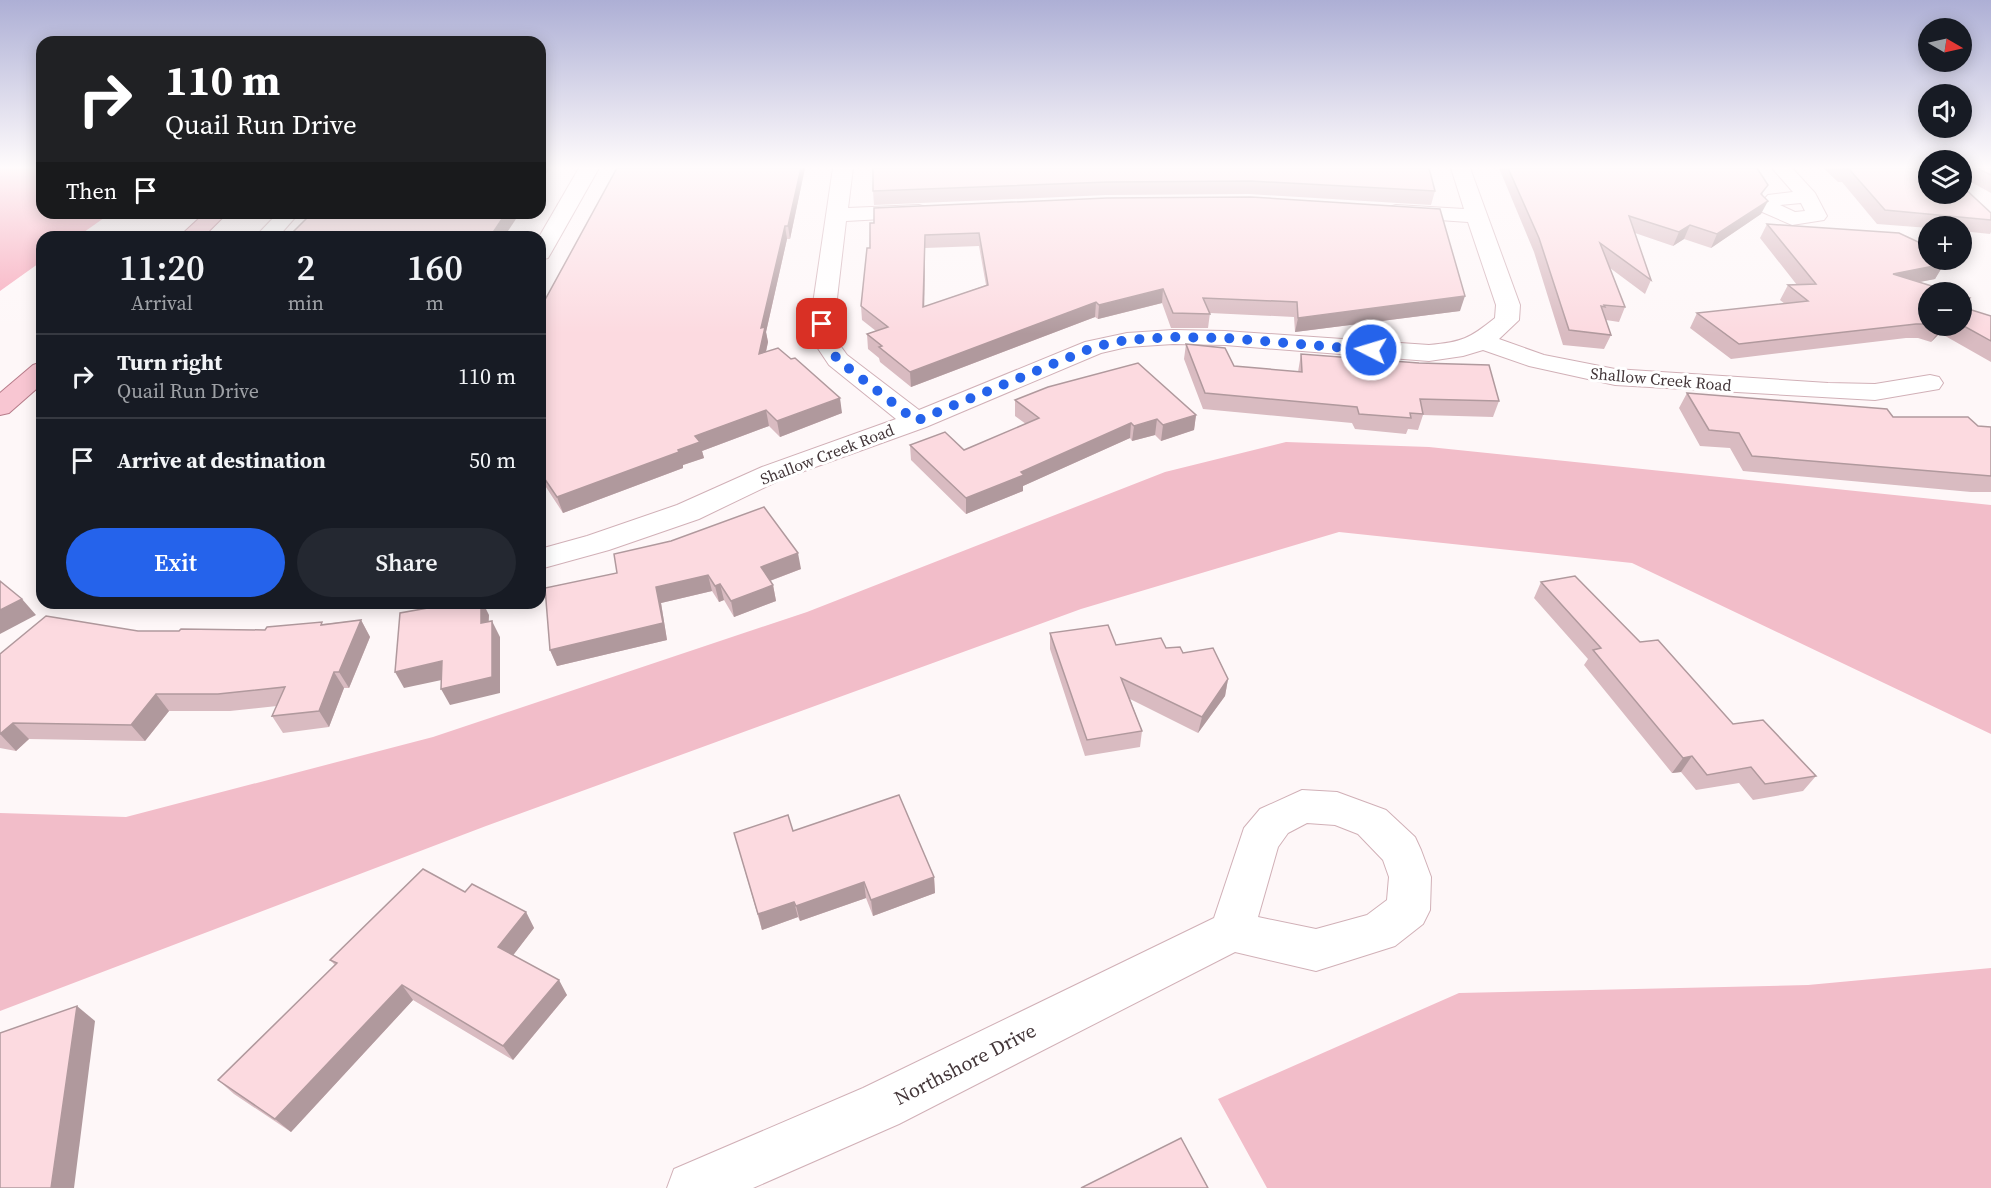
<!DOCTYPE html>
<html lang="en">
<head>
<meta charset="utf-8">
<style>
	:root { --surface:#171b24; --page:#242831; --text:#f1f3f6; --muted:#9ea1a6; --line:#363941; --accent:#2563eb }
	body { margin:0; font-family:"Source Serif 4",serif; background:var(--page); color:var(--text); height:100vh; display:flex; flex-direction:column; font-size:22px; white-space:nowrap }
	* { box-sizing:border-box; margin:0 }
	p { font-size:20px; color:var(--muted) }
	.icon { flex:none; width:33px; height:33px; fill:none; stroke:currentColor; stroke-width:2; stroke-linecap:round; stroke-linejoin:round }
	.map { position:relative; flex:1; overflow:hidden }
	.sheet { position:absolute; left:36px; top:231px; width:510px; height:378px; display:flex; flex-direction:column; background:var(--surface); border-radius:18px; box-shadow:0 3px 15px #0003 }
	.sheet>* { flex:none }
	.banner { position:absolute; left:36px; top:36px; width:510px; height:183px; border-radius:18px; box-shadow:0 3px 15px #0003; background:#202124; color:#fff; overflow:hidden }
	.needle { width:39px; rotate:99deg }
	.controls { position:absolute; left:1918px; top:18px; display:grid; gap:12px }
	.controls a { display:grid; place-items:center; width:54px; height:54px; border-radius:50%; background:var(--surface); box-shadow:0 3px 15px #0003; font-size:30px }
	.pin { position:absolute; display:grid; place-items:center; width:51px; height:51px; color:#fff; margin:-26px; border-radius:12px; box-shadow:0 3px 9px #0006 }
	.me { position:absolute; width:66px; margin:-33px; rotate:275deg; stroke-linejoin:round; filter:drop-shadow(0 0 4px #0008) }
	.turn { display:flex; align-items:center; gap:21px; height:126px; padding:0 30px; font-size:27px }
	.turn .icon { width:78px; height:78px; stroke-width:2.5 }
	.turn b { display:block; font-size:42px; line-height:51px }
	.then { display:flex; align-items:center; height:57px; padding:0 30px; background:#0003; gap:12px; font-size:22px }
	.eta { display:flex; justify-content:space-evenly; align-items:center; height:102px; text-align:center }
	.eta b { font-size:36px; font-weight:600; line-height:42px }
	.primary-button { display:flex; gap:12px; margin-top:auto; padding:12px 30px }
	.primary-button a { flex:1; height:69px; border-radius:36px; background:var(--accent); color:#fff; font-size:24px; font-weight:600; line-height:69px; text-align:center }
	.primary-button a+a { background:var(--page); color:var(--text) }
	ul { padding:0; list-style:none }
	li { display:flex; align-items:center; gap:18px; height:84px; padding:0 30px; border-top:2px solid var(--line) }
	li div { flex:1 }
	li b { display:block; font-size:22px }
	li em { font-style:normal }
	.map>svg:first-child { display:block }
</style>
</head>
<body>
<div class="map">
<svg width="1991" height="1188" viewBox="0 0 1991 1188">
	<rect width="100%" height="100%" fill="#fef7f8"/>
	<!-- green -->
	<g fill="#f2bdc9">
		<path d="M1286 442 1429 447 1991 505V734L1632 563 1339 532 1081 609 486 826 0 1011V813L126 817 433 737 807 612 1165 472Z"/>
		<path d="M1991 968V1188H1267L1218 1099 1459 993 1808 985Z"/>
	</g>
	<!-- water -->
	<path fill="#f6a7b9" d="M0 168H42V213H111L77 237H42V261L0 291Z"/>
	<g fill="none" stroke-linecap="round" stroke-linejoin="round">
		<defs>
			<g id="minor">
				<path d="M579 168H599L551 253 548 258 540 260 539 237Z"/>
				<path d="M833 168H853L848 208 919 205 926 207 929 211 926 215 919 217 846 221 834 324 839 344 847 355 919 410 1085 342 1127 333 1173 330 1225 331 1429 345C1462 342 1469 339 1495 318L1496 305 1468 222 1396 217 1389 215 1386 211 1389 207 1396 205 1464 209 1451 168H1470L1520 305 1519 320 1499 339 1544 355 1615 369 1828 383 1875 384 1930 375 1939 377 1943 383 1939 389 1875 400 1615 385 1529 366 1483 350 1463 356 1429 361 1225 345 1173 344 1127 347 1101 353 926 427 782 479 699 519 609 550 540 569V549L587 536 677 505 762 467 896 419 829 365 815 344 810 324Z"/>
				<path d="M1772 168H1792L1815 193 1827 216 1824 220 1792 225 1760 211 1757 207 1768 195 1793 192ZM1801 203 1805 211 1795 212 1780 205Z"/>
				<path d="M278 213H299L278 237H255Z"/>
				<path d="M1302 790 1337 792 1386 810 1415 837 1421 850 1431 877 1430 910 1423 924 1395 946 1316 971 1235 952 899 1124 753 1188H667L674 1169 863 1088 1214 918 1244 828 1260 809ZM1307 823 1335 825 1358 834 1383 860 1389 877 1387 900 1367 915 1316 929 1258 917 1278 847 1288 833Z"/>
			</g>
			<g id="major">
				<path d="M205 213H227L203 237H179Z"/>
				<path d="M42 362V384L9 413 0 415V393L33 365Z"/>
			</g>
		</defs>
		<!-- minor casing -->
		<use href="#minor" stroke="#d1b0b7" stroke-width="2"/>
		<!-- major casing -->
		<use href="#major" stroke="#b67b89" stroke-width="2"/>
		<!-- minor -->
		<use href="#minor" fill="#fff" fill-rule="evenodd"/>
		<!-- major -->
		<use href="#major" fill="#f8c6d2" fill-rule="evenodd"/>
	</g>
	<!-- wall -->
	<g fill="#d9bbc1" fill-rule="evenodd">
		<path d="M617 168H805L790 239H787L766 332 768 342 766 352 842 413 780 437 769 426 702 451 704 458 683 465V468L563 513 540 478V309Z"/>
		<path d="M1429 168 1435 191 1431 205 1249 194 1106 195 874 205 873 191Z"/>
		<path d="M1499 168H1757L1763 196 1761 214 1711 248 1684 239 1673 246 1635 233 1651 280 1645 294 1610 268 1625 307 1619 322 1606 320 1611 335 1604 349 1563 345 1534 252Z"/>
		<path d="M1823 168H1929L1991 220V232L1990 234 1962 231V226H1929V228L1877 224 1842 182H1838Z"/>
		<path d="M1962 168H1991V193L1962 177Z"/>
		<path d="M874 208 1460 311 1295 332 1294 317 1210 313 1208 328H1171L1162 303 1098 319 1095 317 911 387 880 362 879 358 868 349 867 334 876 331 862 320 861 306 874 223ZM979 246 986 285 924 307 925 248Z"/>
		<path d="M1767 224 1944 264 1935 279 1918 282 1929 292V326H1962L1964 308 1991 316V362L1940 333 1931 342 1918 338H1906L1731 359 1690 328 1697 313 1785 304 1780 300 1788 285H1797L1760 238Z"/>
		<path d="M1186 344 1234 366 1298 372 1301 354 1499 401 1493 417 1423 415 1418 430 1408 429 1406 434 1355 429 1352 423 1203 409 1184 359Z"/>
		<path d="M1687 393 1893 417 1991 427V492H1971L1743 471 1730 448 1700 446 1679 408Z"/>
		<path d="M1015 400 1196 415 1194 430 1161 441 1155 435 1132 441 1130 438 1023 486V491L966 514 911 460 910 445 964 450 1026 424 1015 416Z"/>
		<path d="M801 569 770 581 773 585 776 601 734 617 724 600 719 602 712 591 661 603 667 640 557 666 550 650 617 573Z"/>
		<path d="M1541 582 1640 642 1733 724 1816 776 1803 791 1753 800 1739 783 1696 790 1681 772 1672 773 1584 665 1588 659 1534 598Z"/>
		<path d="M361 620 370 637 349 688H344L329 727 283 733 272 716 277 706 230 711H169L145 741 29 739 16 751 0 748V654L179 631 265 630Z"/>
		<path d="M1050 633 1116 645 1166 648 1183 653 1228 679 1225 696 1198 733 1130 699 1142 731 1140 747 1085 756 1050 649Z"/>
		<path d="M793 831 934 877 935 893 873 916 866 898 800 921 798 917 762 930 734 833Z"/>
		<path d="M465 892 526 912 534 928 513 955 567 995 513 1060 413 1000 291 1132 234 1094 218 1080 335 965 330 960Z"/>
	</g>
	<!-- shaded-wall -->
	<g fill="#b0999d">
		<path d="M540 168H550L540 183Z"/>
		<path d="M801 168H805L790 239 788 226Z"/>
		<path d="M1768 201 1761 214 1711 248 1717 234Z"/>
		<path d="M506 213H520L504 237H490Z"/>
		<path d="M1690 225 1684 239 1673 246 1679 232Z"/>
		<path d="M785 226 787 239 766 332 768 342 762 369 759 354 761 328Z"/>
		<path d="M925 235V248L924 321 923 307Z"/>
		<path d="M1930 260H1944L1940 265 1944 264 1935 279 1885 289 1893 274Z"/>
		<path d="M1163 289 1162 303 1098 319 1099 305Z"/>
		<path d="M1465 296 1460 311 1295 332 1298 318Z"/>
		<path d="M1096 302 1095 317 911 387 910 372Z"/>
		<path d="M1943 326H1945L1940 333 1931 342Z"/>
		<path d="M840 398 842 413 780 437 777 421Z"/>
		<path d="M766 410 769 426 702 451 704 458 683 465V468L563 513 557 497 678 450 695 436Z"/>
		<path d="M1196 415 1194 430 1161 441 1163 425Z"/>
		<path d="M1157 419 1155 435 1132 441 1134 426Z"/>
		<path d="M1131 423 1130 438 1023 486V491L966 514V498L1021 472Z"/>
		<path d="M798 553 801 569 764 583 761 567Z"/>
		<path d="M708 575 712 591 661 603 667 640 557 666 550 650 656 587Z"/>
		<path d="M720 584 724 600 719 602 715 586Z"/>
		<path d="M773 585 776 601 734 617 731 601Z"/>
		<path d="M22 599 36 615 0 634V610Z"/>
		<path d="M481 603H483L489 615 488 639 481 623Z"/>
		<path d="M361 620 370 637 349 688 339 672Z"/>
		<path d="M492 621 500 637V693L450 705 441 689Z"/>
		<path d="M442 661 451 678 404 688 395 672Z"/>
		<path d="M334 672 344 688 329 727 319 711Z"/>
		<path d="M1228 679 1225 696 1198 733 1202 717Z"/>
		<path d="M156 694 169 711 145 741 131 725Z"/>
		<path d="M13 723 29 739 16 751 0 734Z"/>
		<path d="M1692 756 1681 772 1672 773 1683 758Z"/>
		<path d="M934 877 935 893 873 916 871 900Z"/>
		<path d="M864 882 866 898 800 921 796 906Z"/>
		<path d="M794 902 798 917 762 930 758 914Z"/>
		<path d="M526 912 534 928 508 962 498 947Z"/>
		<path d="M559 980 567 995 513 1060 503 1046Z"/>
		<path d="M402 985 413 1000 291 1132 275 1119Z"/>
		<path d="M77 1006 95 1021 74 1188H51Z"/>
	</g>
	<!-- building -->
	<g fill="#fcdae0" stroke="#b0999d" stroke-width="1.5" fill-rule="evenodd">
		<path d="M617 168H801L788 226H785L761 328 765 327 759 354 778 348 791 359 795 358 840 398 777 421 766 410 695 436 700 442 678 450 679 452 557 497 540 472V309Z"/>
		<path d="M873 168H1429L1435 191 1251 181 1107 182 873 191Z"/>
		<path d="M1508 168H1757L1768 185 1761 194 1768 201 1717 234 1690 225 1679 232 1629 216 1651 280 1600 243 1625 307 1604 305 1605 307 1601 306 1611 335 1569 330 1539 238Z"/>
		<path d="M1843 168H1929V194H1962V186L1991 213V220L1885 210 1849 169H1844Z"/>
		<path d="M1977 168H1991V175Z"/>
		<path d="M1251 197 1440 209 1465 296 1298 318 1297 302 1203 298 1210 314 1173 313 1163 289 1099 305 1096 302 910 372 879 347 882 346 867 334 888 327 861 306 867 248H870V223H874V208L1107 198ZM979 233 988 285 923 307 925 235Z"/>
		<path d="M312 213H506L490 237H288Z"/>
		<path d="M1767 224 1899 233 1929 247V260H1934L1944 264 1893 274 1951 292H1929V324H1916L1739 344 1697 313 1808 301 1788 285 1816 284Z"/>
		<path d="M1962 296 1970 298 1962 306Z"/>
		<path d="M1962 307 1991 316V341L1962 325Z"/>
		<path d="M1186 344 1225 348 1234 366 1302 372 1301 354 1419 363 1489 365 1499 401 1420 399 1423 414 1410 413 1411 418 1359 414 1357 407 1205 393Z"/>
		<path d="M1138 363 1196 415 1163 425 1157 419 1134 426 1131 423 1021 472 1024 475 966 498 910 445 945 432 964 450 1039 418 1015 400 1048 387Z"/>
		<path d="M1687 393 1887 409 1893 417H1968L1978 426 1991 427V476L1752 456 1739 433 1709 430Z"/>
		<path d="M764 507 798 553 761 567 773 585 731 601 720 584 715 586 708 575 656 587 663 623 550 650 545 588 617 573 614 554 671 541Z"/>
		<path d="M1575 576 1640 642 1658 640 1733 724 1763 720 1816 776 1765 784 1751 767 1707 775 1692 756 1683 758 1593 650 1601 648 1541 582Z"/>
		<path d="M0 581 22 599 0 610Z"/>
		<path d="M456 603H481V623L492 621V677L441 689 442 661 395 672 400 613Z"/>
		<path d="M46 616 138 631H179L181 629 265 630 267 627 322 622 321 625 361 620 339 672H334L319 711 272 716 285 687 218 694H156L131 725 13 723 0 734V654Z"/>
		<path d="M1108 625 1116 645 1161 638 1166 648 1180 647 1183 653 1213 648 1228 679 1202 717 1121 678 1142 731 1087 740 1050 633Z"/>
		<path d="M899 795 934 877 871 900 864 882 796 906 794 902 758 914 734 833 788 815 793 831Z"/>
		<path d="M423 869 465 892 472 884 526 912 498 947 559 980 503 1046 402 985 275 1119 218 1080 337 963 330 960Z"/>
		<path d="M77 1006 51 1188H0V1033Z"/>
		<path d="M1181 1138 1208 1188H1081Z"/>
	</g>
	<!-- sky -->
	<linearGradient id="sky" x2="0" y2="1"><stop stop-color="#adafd5"/><stop offset="0.5" stop-color="#fffbfc"/><stop offset="1" stop-color="#fffbfc" stop-opacity="0"/></linearGradient>
	<rect width="1991" height="334" fill="url(#sky)"/>
	<g fill="none" stroke-linecap="round" stroke-linejoin="round">
		<!-- route -->
		<path stroke="#2563eb" stroke-width="10" stroke-dasharray="0 18" d="M822 324 827 344 838 360 916 421 1094 347 1126 340 1173 337 1225 338 1371 350"/>
	</g>
	<g text-anchor="middle" dominant-baseline="central" stroke-width="6" stroke-linejoin="round" paint-order="stroke">
		<!-- street labels -->
		<g font-size="16" fill="#433639" stroke="#fff">
			<text transform="translate(1661 379) rotate(5)">Shallow Creek Road</text>
			<text transform="translate(827 454) rotate(-21)">Shallow Creek Road</text>
		</g>
		<!-- near-street labels -->
		<g font-size="20" fill="#433639" stroke="#fff">
			<text transform="translate(965 1064) rotate(-27)">Northshore Drive</text>
		</g>
	</g>
</svg>
<div class="controls">
<a><svg class="needle" viewBox="-14 -14 28 28"><path d="M0-13l5 13h-10z" fill="#e53935"/><path d="M0 13l5-13h-10z" fill="#9ea1a6"/></svg></a>
<a><svg class="icon" aria-label="sound" viewBox="0 0 24 24"><path d="M4 9h4l5-4v14l-5-4H4zM17 9q2 3 0 6"/></svg></a>
<a><svg class="icon" aria-label="layers" viewBox="0 0 24 24"><path d="M12 4l9 5-9 5-9-5zM3 14l9 5 9-5"/></svg></a>
<a>+</a>
<a>−</a>
</div>
<div class="pin" style="left:822px;top:324px;background:#d93025"><svg class="icon" aria-label="arrive" viewBox="0 0 24 24"><path d="M6 21V4h12l-3 4 3 4H6"/></svg></div>
<svg class="me" style="left:1371px;top:350px" viewBox="-20 -20 40 40"><circle r="17" fill="#2563eb" stroke="#fff" stroke-width="3"/><path d="M0-11L8 9 0 5-8 9z" fill="#fff"/></svg>
<div class="banner">
<div class="turn"><svg class="icon" aria-label="right" viewBox="0 0 24 24"><path d="M7 20v-9h11M14 6l5 5-5 5"/></svg><div><b>110 m</b>Quail Run Drive</div></div>
<div class="then">Then<svg class="icon" aria-label="arrive" viewBox="0 0 24 24"><path d="M6 21V4h12l-3 4 3 4H6"/></svg></div>
</div>
<section class="sheet">
<div class="eta">
<div><b>11:20</b><p>Arrival</p></div>
<div><b>2</b><p>min</p></div>
<div><b>160</b><p>m</p></div>
</div>
<ul>
<li><svg class="icon" aria-label="right" viewBox="0 0 24 24"><path d="M7 20v-9h11M14 6l5 5-5 5"/></svg><div><b>Turn right</b><p>Quail Run Drive</p></div><em>110 m</em></li>
<li><svg class="icon" aria-label="arrive" viewBox="0 0 24 24"><path d="M6 21V4h12l-3 4 3 4H6"/></svg><div><b>Arrive at destination</b></div><em>50 m</em></li>
</ul>
<div class="primary-button"><a>Exit</a><a>Share</a></div>
</section>
</div>
</body>
</html>
